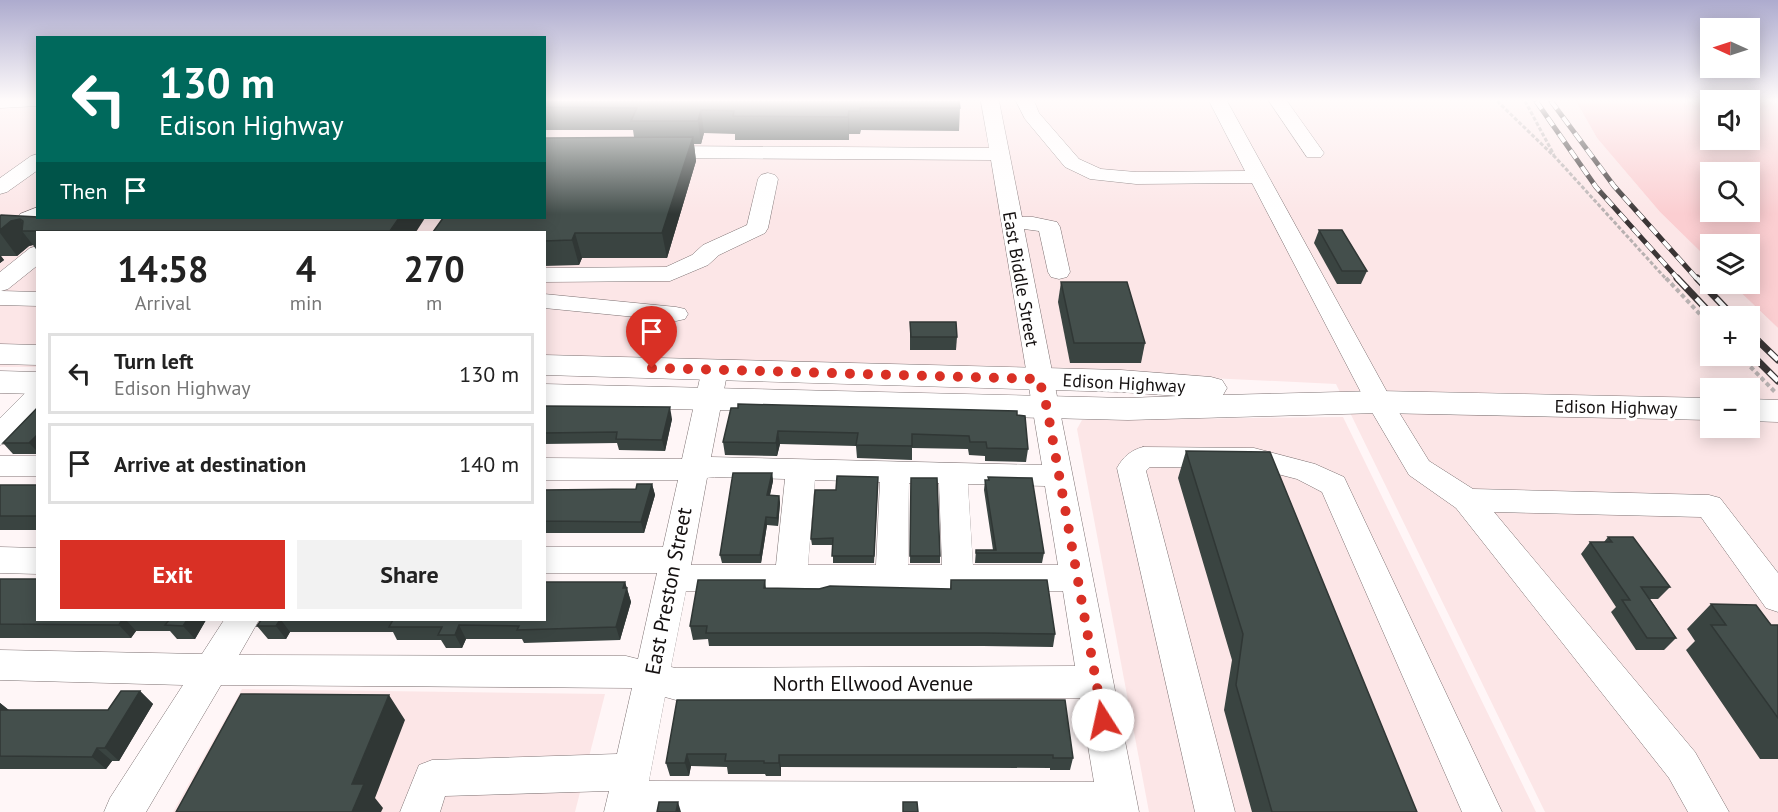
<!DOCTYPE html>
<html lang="en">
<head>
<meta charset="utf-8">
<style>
	:root { --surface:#fff; --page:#f2f2f2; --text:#222; --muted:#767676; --line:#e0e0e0; --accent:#d93025 }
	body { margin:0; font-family:"PT Sans",sans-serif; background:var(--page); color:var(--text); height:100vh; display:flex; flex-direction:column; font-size:22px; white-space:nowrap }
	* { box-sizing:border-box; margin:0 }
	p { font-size:20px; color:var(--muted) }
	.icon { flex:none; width:33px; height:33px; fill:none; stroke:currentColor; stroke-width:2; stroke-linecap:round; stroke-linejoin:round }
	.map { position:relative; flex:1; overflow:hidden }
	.panel { position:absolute; left:36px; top:231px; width:510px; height:390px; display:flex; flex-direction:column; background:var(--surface); border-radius:0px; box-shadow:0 3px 15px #0003 }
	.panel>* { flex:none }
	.top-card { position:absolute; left:36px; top:36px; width:510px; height:183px; border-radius:0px; box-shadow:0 3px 15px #0003; background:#00695c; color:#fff; overflow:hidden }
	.needle { width:39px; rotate:273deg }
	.buttons { position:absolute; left:1700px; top:18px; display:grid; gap:12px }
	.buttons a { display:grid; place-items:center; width:60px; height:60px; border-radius:0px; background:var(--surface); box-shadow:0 3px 15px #0003; font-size:30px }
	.pin { position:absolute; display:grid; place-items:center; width:51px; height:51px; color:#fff; margin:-62px -26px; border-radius:50% 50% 50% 0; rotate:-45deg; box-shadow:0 0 6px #0007 }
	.pin .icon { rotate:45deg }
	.me { position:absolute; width:66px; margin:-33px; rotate:350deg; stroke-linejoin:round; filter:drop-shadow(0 0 4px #0008) }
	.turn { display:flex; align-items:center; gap:21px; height:126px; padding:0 24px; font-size:27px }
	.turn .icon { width:78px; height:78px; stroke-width:2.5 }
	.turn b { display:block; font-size:42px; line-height:51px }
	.then { display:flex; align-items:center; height:57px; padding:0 24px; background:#0003; gap:12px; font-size:22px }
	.eta { display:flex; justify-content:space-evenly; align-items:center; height:102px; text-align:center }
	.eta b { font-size:36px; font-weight:700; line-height:42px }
	.cta { display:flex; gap:12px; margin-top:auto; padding:12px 24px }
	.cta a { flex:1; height:69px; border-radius:0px; background:var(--accent); color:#fff; font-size:24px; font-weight:700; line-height:69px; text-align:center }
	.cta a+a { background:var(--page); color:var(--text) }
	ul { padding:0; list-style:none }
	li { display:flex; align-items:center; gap:18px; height:81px; margin:0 12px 9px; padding:0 12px; border:3px solid var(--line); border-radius:0px }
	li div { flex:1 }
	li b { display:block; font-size:22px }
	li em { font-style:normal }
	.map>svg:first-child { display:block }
</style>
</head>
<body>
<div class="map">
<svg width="1778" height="812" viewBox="0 0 1778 812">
	<rect width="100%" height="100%" fill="#fff6f7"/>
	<!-- built -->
	<g fill="#fce6e7" fill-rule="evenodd">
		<path d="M0 101H37L38 218H544L545 101H1576L1597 138 1660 212 1710 261V284H1732L1778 328V812H1545L1336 384 1041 370 545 355 544 232H38L37 367H0ZM1710 316H1749V356H1710ZM1710 388H1749V428H1710Z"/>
		<path d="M1343 417 1536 812H1149L1077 429 1082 420Z"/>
		<path d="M242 689 605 694 575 812H173Z"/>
	</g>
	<!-- green -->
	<path fill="#fbced1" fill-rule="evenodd" d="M1576 101H1710V140H1749V101H1778V328L1732 284H1749V244H1710V261L1660 212 1597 138ZM1710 172H1749V212H1710Z"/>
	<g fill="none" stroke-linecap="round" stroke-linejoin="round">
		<defs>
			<g id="minor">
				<path d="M0 101H38V106L0 108Z"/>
				<path d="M981 101H999L1022 217H1033L1057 222 1060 227 1070 272 1067 277 1059 279 1051 277 1048 272 1039 231 1024 229 1139 812H604L609 791 445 796 440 812H400L419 765 432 760 617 754 632 688 221 685 146 812H104L110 798 183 685 0 680V650L202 654 224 620H259L239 655 626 656 638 659 657 573H544V547H663L678 480H544V458L682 459 702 369 706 363 715 361 724 363 728 369 711 457 1042 465 991 160 660 158 653 156 650 152 653 148 660 146 989 148ZM715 477 785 479 776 565H691L707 478ZM815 480 880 482 876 565H808ZM909 483H939L942 565H908ZM968 484 1045 486 1058 565H973ZM686 591H1063L1075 666 676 668 671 667ZM665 697 676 700 1080 698 1094 782 649 781Z"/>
				<path d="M1016 101H1034L1039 113 1079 159 1101 169 1136 172 1245 171 1209 101H1227L1392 401 1429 461 1473 489 1709 495 1720 498 1778 573V612L1766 608 1701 517 1494 512 1695 752 1729 812H1688L1669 778 1456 508 1409 475 1366 402 1252 183 1136 184 1090 179 1065 167 1025 119Z"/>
				<path d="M1269 101H1287L1324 153 1321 157H1307Z"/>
				<path d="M38 154V170L7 192 0 194V178L31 156Z"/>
				<path d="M768 173 775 175 778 179 768 228 765 233 719 255 708 265 670 281 544 282V268L666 267 692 255 703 245 747 225 758 179 761 175Z"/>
				<path d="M38 207V218H46L28 225 20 224 17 219 20 214Z"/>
				<path d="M38 246V265L8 289 1 291 38 292V306L0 305V272L30 248Z"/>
				<path d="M544 294 676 307 685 309 688 314 685 319 676 321 544 308Z"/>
				<path d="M38 386V412L10 442 0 445V418L29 389Z"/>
				<path d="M1143 447 1254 448 1315 464 1344 477 1502 812H1462L1322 492 1297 479 1254 468 1150 467 1146 471 1235 812H1195L1117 468C1123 457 1131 450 1143 447Z"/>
				<rect x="0" y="456" width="38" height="20"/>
				<path d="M0 547 38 548V574L0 573Z"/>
			</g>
			<g id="major">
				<path d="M0 344 38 345V365L0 364Z"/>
				<path d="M544 355 1121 370 1211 377 1222 380 1227 388 1223 395 1379 391 1710 398V420L1379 413 1128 420 544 406V384L1128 398 1179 396 1121 392 544 375Z"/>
				<path d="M0 371 38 372V394L0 393Z"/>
				<path d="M1749 399 1778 400V422L1749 421Z"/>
			</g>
		</defs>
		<!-- minor casing -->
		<use href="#minor" stroke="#7d7172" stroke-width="1"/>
		<!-- major casing -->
		<use href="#major" stroke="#7d7172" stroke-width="1"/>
		<!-- path-far1 -->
		<g stroke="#b8b1b1" stroke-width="3" stroke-dasharray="4 2" stroke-linecap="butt">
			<path d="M1497 101 1556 158 1667 280"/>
			<path d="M1525 101 1554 155"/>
		</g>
		<!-- path -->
		<g stroke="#b8b1b1" stroke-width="4" stroke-dasharray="4.5 3" stroke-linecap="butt">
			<path d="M1666 278 1710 325"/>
			<path d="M1740 356 1775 392"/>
		</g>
		<!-- minor -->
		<use href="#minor" fill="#fff" fill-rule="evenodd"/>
		<!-- major -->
		<use href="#major" fill="#fff" fill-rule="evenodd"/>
		<defs>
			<g id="rail-far1">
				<path d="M1536 101 1596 187 1679 280"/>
				<path d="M1551 101 1614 186 1698 280"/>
			</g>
			<g id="rail">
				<path d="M1677 278 1713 316"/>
				<path d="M1697 278 1733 316"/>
				<path d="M1749 332 1778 360"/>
				<path d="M1749 352 1778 381"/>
			</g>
		</defs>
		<!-- rail-far1 casing -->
		<use href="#rail-far1" stroke="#3a3535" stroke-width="5"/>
		<!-- rail casing -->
		<use href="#rail" stroke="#3a3535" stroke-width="7"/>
		<!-- rail-far1 -->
		<use href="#rail-far1" stroke="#fff" stroke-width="4" stroke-dasharray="10" stroke-linecap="butt"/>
		<!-- rail -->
		<use href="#rail" stroke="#fff" stroke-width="4.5" stroke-dasharray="14" stroke-linecap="butt"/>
	</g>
	<!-- wall -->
	<g fill="#3a4441">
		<path d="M544 101 960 108 959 131 861 130 860 134H849V140H735V134L704 133 701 144H694L696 161 667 258H582L579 265 544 266V232L634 137 633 130H544Z"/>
		<path d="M0 216 416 232H38V252L33 245 29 246 17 256H1L4 260 0 263Z"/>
		<path d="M1319 230 1367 271 1361 284H1337L1314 243Z"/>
		<path d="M1061 282 1145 343 1141 363H1070L1058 302Z"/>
		<path d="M910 322 957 337 956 350H910Z"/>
		<path d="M544 406 672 419 665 451 619 450 617 443 544 444Z"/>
		<path d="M38 407V454H13L3 443Z"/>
		<path d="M731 408 1017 415 1028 449 1026 462 985 461V456L969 455 968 449 912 448V460L857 458 856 446 780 444 777 456 725 455 723 442Z"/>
		<path d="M1186 451 1417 812H1252L1224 710 1232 660 1178 478Z"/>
		<path d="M772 473 773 481 770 495 779 496 780 503 778 526 767 525 761 563H722L720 555Z"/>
		<path d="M988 477 1044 553 1042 563H975L976 550H993L984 490 985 480H988Z"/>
		<path d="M911 478 940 556V563H910Z"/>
		<path d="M652 484 655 495 644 533H544V490L636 489Z"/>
		<path d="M878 484 874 563H833V545H812L811 539 836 490Z"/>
		<rect x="0" y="485" width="38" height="45"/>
		<path d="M1608 537 1670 587 1658 599H1650L1676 638 1664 650H1636L1611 612 1616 607 1581 554 1590 542H1604Z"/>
		<path d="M0 579 38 620H206L195 639H177L170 631H136L131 638H0Z"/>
		<path d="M765 580 766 588 950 589 951 580 1055 634 1053 647 983 646H709L708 639 693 640 690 626Z"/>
		<path d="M625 582 631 602 620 640 524 643 522 639H466L462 648H446L441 640H397L393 632H290L286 639H268L257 626 261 620H544Z"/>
		<path d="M1711 604 1771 625H1778V759H1760L1686 650 1695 641 1687 629Z"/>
		<path d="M140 691 153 704 119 761H112L106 769H0V703L9 710H108Z"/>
		<path d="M677 700 1073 758 1070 770H1050V768L781 767V776H766L765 774H728L727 767 691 766 689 776H670L666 763Z"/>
	</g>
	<!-- shaded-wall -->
	<g fill="#303735">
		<path d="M701 110 704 133 701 144 698 121Z"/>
		<path d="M849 111V140L848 117Z"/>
		<path d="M693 137 696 161 667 258 662 233Z"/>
		<path d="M399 218H425L416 232H390V231Z"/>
		<path d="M20 219 28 231H22L33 245 29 246 17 256 0 233V230L11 221Z"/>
		<path d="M575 233 582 258 579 265 572 240Z"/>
		<path d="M0 255 4 260 0 263Z"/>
		<path d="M670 407 672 419 665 451 662 440Z"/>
		<path d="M778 431 780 444 777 456 776 443Z"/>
		<path d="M38 434V452L29 443Z"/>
		<path d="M772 473 773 481 768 503 767 495Z"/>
		<path d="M652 484 655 495 644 533 641 522Z"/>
		<path d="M779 496 780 503 778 526 777 518Z"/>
		<path d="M766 517 767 525 761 563 760 555Z"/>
		<path d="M625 582 631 602 620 640 616 627Z"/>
		<path d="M122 620H126L136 631 131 638 119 625Z"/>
		<path d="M187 620H206L195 639 183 626Z"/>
		<path d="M280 620H281L290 632 286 639 276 626Z"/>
		<path d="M459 625 466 639 462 648 455 635Z"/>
		<path d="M140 691 153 704 119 761 105 748Z"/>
		<path d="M389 695 405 720 375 798 383 808 381 812H352V784Z"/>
		<path d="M0 703 12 713 0 719Z"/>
		<path d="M97 748 112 761 106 769 92 757Z"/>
		<path d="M687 754 691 766 689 776 685 763Z"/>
		<path d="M779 755 781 767V776L779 763Z"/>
		<path d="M678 802 681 812H676Z"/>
	</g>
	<!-- building -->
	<g fill="#444f4c" stroke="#303735" stroke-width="1.5">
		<path d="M544 101H959L960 108H860V111H849L848 117 733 116 734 111 701 110 698 121H631L637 108 544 107Z"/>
		<path d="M693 137 662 233H575L572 240 544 241V232H433L443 218H544V138Z"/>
		<path d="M1 215 38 217V218H399L390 231H22L23 221 20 219 11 221 0 230V216Z"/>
		<path d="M1319 230H1342L1367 271H1342Z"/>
		<path d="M1061 282H1127L1145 343H1074Z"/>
		<path d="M910 322H956L957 337H911Z"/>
		<path d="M738 404 1017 411V415L1025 416 1028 449 987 448 986 442H970L969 436 912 434V446L856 445 858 433 778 431 776 443 723 442 731 408H738Z"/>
		<path d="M544 406 670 407 662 440 616 439 617 432 544 433Z"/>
		<path d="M38 407V434L29 443H3Z"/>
		<path d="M1186 451 1270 452 1417 812H1272L1236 685 1243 634Z"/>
		<path d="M733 473H772L767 495 779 496 777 518 766 517 760 555H720Z"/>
		<path d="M837 476 878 477 874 556H832L833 538 811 539 815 490H836Z"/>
		<path d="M988 477 1032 478 1044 553H976V550H996L985 480H989Z"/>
		<path d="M911 478H937L940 556H910Z"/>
		<path d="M637 484H652L641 522 544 521V490L636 489Z"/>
		<rect x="0" y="485" width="38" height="31"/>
		<path d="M1608 537H1633L1670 587H1641L1676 638H1647L1622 600H1630L1590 542H1612Z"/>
		<path d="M0 579H38V620H122L119 625 0 624Z"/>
		<path d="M698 580H765L764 588 819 589 830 586 951 589V580H1047L1055 634 985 633H706L707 626H690Z"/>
		<path d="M544 582H625L623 588H627L616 627 517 630 519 626 459 625 455 635H438L442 627H389L393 620H544Z"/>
		<path d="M1711 604 1756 605 1771 625H1778V718L1711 625H1726Z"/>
		<path d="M169 620H187L183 626 165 625Z"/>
		<path d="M261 620H280L276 626H257Z"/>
		<path d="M121 691H140L105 748H97L92 757 0 756V710H108Z"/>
		<path d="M241 694 389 695 352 784H364L352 812H176Z"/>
		<path d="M677 700H1065L1073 758H1053V755H779V763H764V761H725L726 754H687L685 763H666Z"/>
		<path d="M659 802H678L676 812H657Z"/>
		<path d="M903 802H917L918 812H903Z"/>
	</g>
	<!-- sky -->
	<linearGradient id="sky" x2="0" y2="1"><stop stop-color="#adabce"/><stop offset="0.47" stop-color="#fffbfb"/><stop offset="1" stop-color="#fffbfb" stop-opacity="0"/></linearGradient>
	<rect width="1778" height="214" fill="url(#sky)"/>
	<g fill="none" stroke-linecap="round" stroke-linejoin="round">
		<!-- route -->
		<path stroke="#d93025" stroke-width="10" stroke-dasharray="0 18" d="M652 368 1039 379 1047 408 1103 720"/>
	</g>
	<g text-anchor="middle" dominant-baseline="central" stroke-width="6" stroke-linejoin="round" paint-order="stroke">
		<!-- street labels -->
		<g font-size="18" fill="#141010" stroke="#fff">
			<text transform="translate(1021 279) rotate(80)">East Biddle Street</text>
			<text transform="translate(1124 383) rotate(3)">Edison Highway</text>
			<text transform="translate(1616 407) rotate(1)">Edison Highway</text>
		</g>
		<!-- near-street labels -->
		<g font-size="21" fill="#141010" stroke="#fff">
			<text transform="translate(668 591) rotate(-79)">East Preston Street</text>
			<text x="873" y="683">North Ellwood Avenue</text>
		</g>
	</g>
</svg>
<div class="buttons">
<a><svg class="needle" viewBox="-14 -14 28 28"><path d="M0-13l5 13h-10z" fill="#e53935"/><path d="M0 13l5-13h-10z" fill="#767676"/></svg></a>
<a><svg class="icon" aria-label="sound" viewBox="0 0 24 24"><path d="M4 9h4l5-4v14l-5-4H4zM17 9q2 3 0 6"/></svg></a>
<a><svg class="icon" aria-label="search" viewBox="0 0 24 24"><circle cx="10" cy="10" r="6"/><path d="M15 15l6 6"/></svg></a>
<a><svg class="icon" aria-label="layers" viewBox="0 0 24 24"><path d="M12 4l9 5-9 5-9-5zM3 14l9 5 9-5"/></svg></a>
<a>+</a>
<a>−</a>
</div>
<div class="pin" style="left:652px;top:368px;background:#d93025"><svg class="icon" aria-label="arrive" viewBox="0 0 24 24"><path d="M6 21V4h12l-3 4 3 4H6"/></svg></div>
<svg class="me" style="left:1103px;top:720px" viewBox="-20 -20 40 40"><circle r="19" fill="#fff"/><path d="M0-13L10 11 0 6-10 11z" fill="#d93025"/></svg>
<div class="top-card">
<div class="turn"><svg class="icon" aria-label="left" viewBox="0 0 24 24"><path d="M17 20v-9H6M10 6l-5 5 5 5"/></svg><div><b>130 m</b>Edison Highway</div></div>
<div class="then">Then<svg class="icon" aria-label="arrive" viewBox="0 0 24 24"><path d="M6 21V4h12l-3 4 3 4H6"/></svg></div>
</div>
<section class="panel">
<div class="eta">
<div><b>14:58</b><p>Arrival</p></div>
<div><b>4</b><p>min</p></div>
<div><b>270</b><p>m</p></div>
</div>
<ul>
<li><svg class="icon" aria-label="left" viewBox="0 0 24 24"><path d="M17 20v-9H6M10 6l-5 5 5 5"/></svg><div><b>Turn left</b><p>Edison Highway</p></div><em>130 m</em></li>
<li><svg class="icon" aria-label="arrive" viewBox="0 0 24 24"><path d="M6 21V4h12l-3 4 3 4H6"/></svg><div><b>Arrive at destination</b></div><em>140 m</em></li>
</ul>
<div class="cta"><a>Exit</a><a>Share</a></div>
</section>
</div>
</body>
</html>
